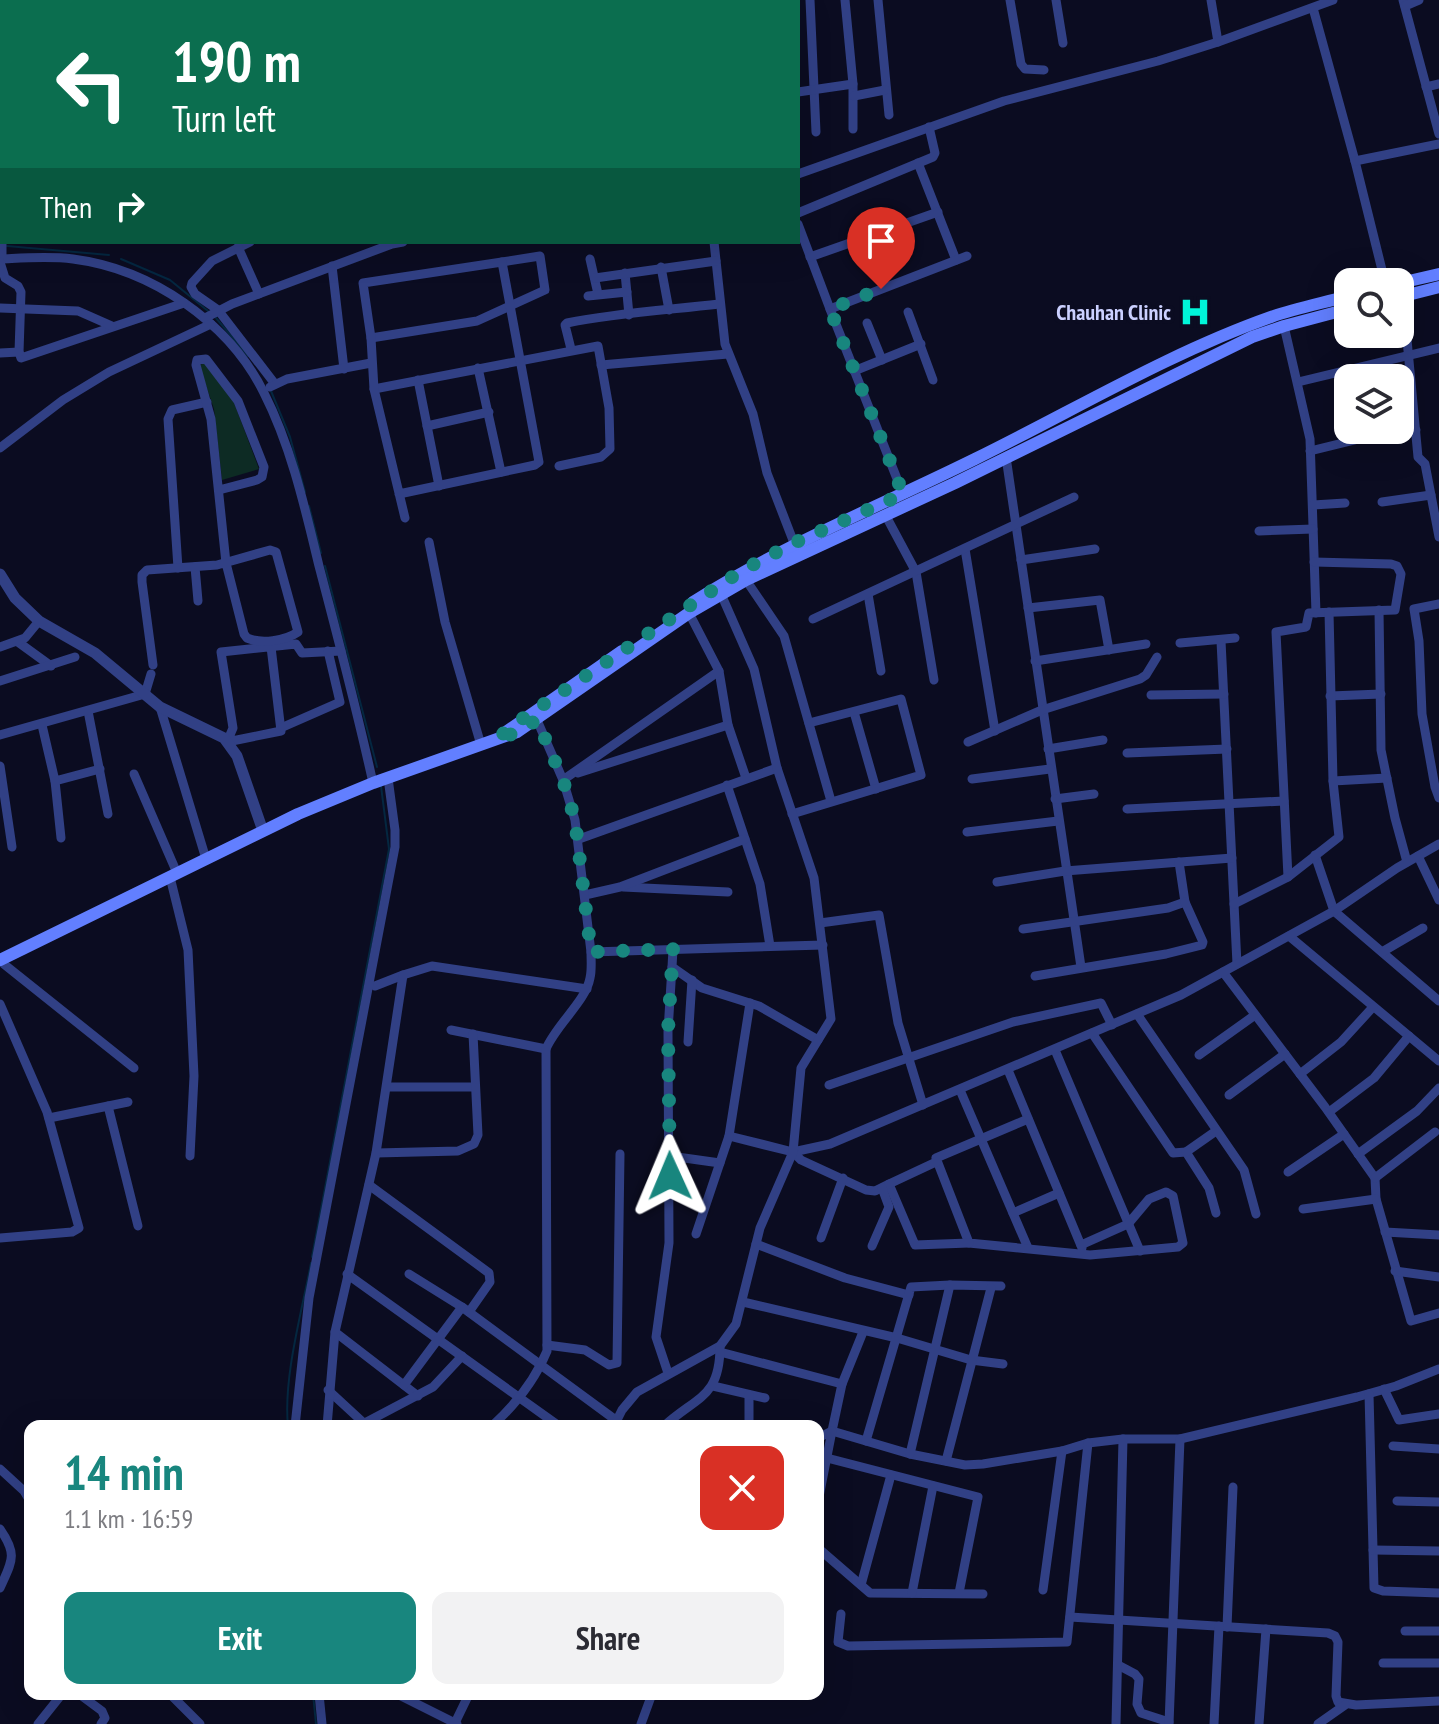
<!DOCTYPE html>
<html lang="en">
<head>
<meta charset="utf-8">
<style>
	:root { --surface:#fff; --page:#f2f2f3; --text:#2b2b33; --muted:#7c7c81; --accent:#18867e }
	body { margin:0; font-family:"PT Sans Narrow",sans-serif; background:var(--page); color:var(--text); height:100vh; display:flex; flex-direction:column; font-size:30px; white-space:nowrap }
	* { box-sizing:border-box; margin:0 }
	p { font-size:26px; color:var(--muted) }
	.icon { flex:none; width:44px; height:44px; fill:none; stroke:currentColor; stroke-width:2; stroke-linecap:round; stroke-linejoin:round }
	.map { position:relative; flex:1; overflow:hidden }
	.sheet { position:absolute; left:24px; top:1420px; width:800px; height:280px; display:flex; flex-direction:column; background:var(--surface); border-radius:16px; box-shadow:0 8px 32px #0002 }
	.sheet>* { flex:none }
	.guide { position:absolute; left:0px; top:0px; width:800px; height:244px; box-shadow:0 8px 32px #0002; background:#0b6e4f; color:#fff; overflow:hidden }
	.buttons { position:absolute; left:1334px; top:268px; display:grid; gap:16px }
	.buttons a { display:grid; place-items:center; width:80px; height:80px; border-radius:16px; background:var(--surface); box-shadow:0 8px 32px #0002; font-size:40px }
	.pin { position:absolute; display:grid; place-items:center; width:68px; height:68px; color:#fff; margin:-82px -34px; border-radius:50% 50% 50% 0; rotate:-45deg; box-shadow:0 0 8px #0007 }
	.pin .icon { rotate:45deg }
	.me { position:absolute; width:88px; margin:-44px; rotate:359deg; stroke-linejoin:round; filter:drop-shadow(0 0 6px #0008) }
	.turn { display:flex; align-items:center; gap:28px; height:168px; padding:0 40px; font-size:36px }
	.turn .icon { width:104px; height:104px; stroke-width:2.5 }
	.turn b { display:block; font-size:56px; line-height:68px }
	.then { display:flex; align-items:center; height:76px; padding:0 40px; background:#0003; gap:16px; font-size:30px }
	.round { display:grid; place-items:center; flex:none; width:84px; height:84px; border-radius:16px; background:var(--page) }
	.summary { display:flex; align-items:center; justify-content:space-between; height:136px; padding:0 40px }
	h1 { font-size:48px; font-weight:700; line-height:60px; color:var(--accent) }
	.button { display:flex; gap:16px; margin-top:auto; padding:16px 40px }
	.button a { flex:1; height:92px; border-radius:16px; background:var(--accent); color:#fff; font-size:32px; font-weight:700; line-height:92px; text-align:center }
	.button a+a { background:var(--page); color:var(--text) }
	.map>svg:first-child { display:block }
</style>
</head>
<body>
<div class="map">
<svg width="1439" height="1724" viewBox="0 0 1439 1724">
	<rect width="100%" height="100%" fill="#0b0c21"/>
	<!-- green -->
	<path fill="#0d2b24" d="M206 363 233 400 259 469 222 480 214 409 199 365Z"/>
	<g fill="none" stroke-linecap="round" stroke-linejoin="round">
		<!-- stream -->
		<g stroke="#042740" stroke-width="2">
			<path d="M7 246 109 255"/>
			<path d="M121 259 170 280 208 311"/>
			<path d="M216 318 248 356"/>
			<path d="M271 391 290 437 305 492"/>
			<path d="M309 506 321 553"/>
			<path d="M325 566 377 767"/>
			<path d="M312 1257 389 849 381 786"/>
			<path d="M288 1426C283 1378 302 1311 311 1263"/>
			<path d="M313 1694 316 1724"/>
		</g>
		<!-- minor -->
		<g stroke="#314085" stroke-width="9">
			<path d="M6 0V2"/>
			<path d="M243 0V2"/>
			<path d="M604 0V2"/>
			<path d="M810 0 816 132"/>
			<path d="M845 0 853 84V129"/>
			<path d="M878 0 889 115"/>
			<path d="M1010 0 1021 64 1025 69 1044 70"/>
			<path d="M1056 0 1063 43"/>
			<path d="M1211 0 1218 42"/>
			<path d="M1403 0 1439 134"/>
			<path d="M569 2V0"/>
			<path d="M1405 6 1419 0"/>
			<path d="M1313 8 1355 161 1385 282"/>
			<path d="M1426 87 1439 84"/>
			<path d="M798 92 853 84"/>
			<path d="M854 96 885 90"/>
			<path d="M1355 161 1439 144"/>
			<path d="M918 163 956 260"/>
			<path d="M798 174 1004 101 1158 61 1218 42 1333 0"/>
			<path d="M798 213 933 157 935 153 929 127"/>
			<path d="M798 224 830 309"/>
			<path d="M250 242 212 261 192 283 191 287 195 294 218 310 275 384"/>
			<path d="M714 242 725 344 753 414 767 473 794 543"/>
			<path d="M238 247 259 294"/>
			<path d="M810 257 938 212"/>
			<path d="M0 259C24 258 49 256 73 259 151 269 229 322 264 393 291 446 305 508 319 566 338 638 357 710 373 783"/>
			<path d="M2 259V236"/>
			<path d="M590 259 598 294"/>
			<path d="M0 262 5 278 18 286 21 292 19 352 21 358 184 303"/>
			<path d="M332 266 344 369"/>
			<path d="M661 267 669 310"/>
			<path d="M625 273 629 315"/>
			<path d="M595 278 716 261"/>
			<path d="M588 296 627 292"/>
			<path d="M1403 297 1418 457 1425 464 1439 537"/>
			<path d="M0 308 78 311 112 326"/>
			<path d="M908 312 933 380"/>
			<path d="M205 318 232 304 392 244 403 242"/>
			<path d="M867 323 882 360"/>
			<path d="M1284 326 1310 439 1316 613"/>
			<path d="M371 338 477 321 545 290 540 256 502 262"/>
			<path d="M571 349 565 325 567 323C617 313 668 310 719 304"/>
			<path d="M0 353 19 352"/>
			<path d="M601 365 728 354"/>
			<path d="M478 368 501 472"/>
			<path d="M854 371 921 344"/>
			<path d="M418 380 439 486"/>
			<path d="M1298 382 1439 348"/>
			<path d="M270 387 287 379 371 363"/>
			<path d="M374 389 598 346 609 408 610 449 601 457 559 466"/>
			<path d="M427 426 489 412"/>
			<path d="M0 448 63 400 109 372 211 324"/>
			<path d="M1310 451 1363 438 1416 430"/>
			<path d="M1006 457 1081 967"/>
			<path d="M399 494 535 465 539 462 502 262 363 283 371 338 374 389 405 518"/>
			<path d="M903 494 830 309 967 256"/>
			<path d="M1382 502 1431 495"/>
			<path d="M1313 505 1345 503"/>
			<path d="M886 516 916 572 934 680"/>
			<path d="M1259 531 1313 529"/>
			<path d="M429 542 445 622 481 745"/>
			<path d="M965 549 995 731"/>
			<path d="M1021 560 1095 549"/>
			<path d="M195 567 198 601"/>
			<path d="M178 568 168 419 172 410 207 402"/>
			<path d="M746 580 784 636 831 801"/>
			<path d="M868 594 881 671"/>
			<path d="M1439 604 1414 609 1419 641 1422 714 1435 787 1439 798"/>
			<path d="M1028 608 1100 600 1109 650"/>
			<path d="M1379 610 1381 750 1395 818 1407 862"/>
			<path d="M689 613 719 671 728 725 746 778"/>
			<path d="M813 619 1074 497"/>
			<path d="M1221 641 1237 964"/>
			<path d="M18 642 51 666"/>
			<path d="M1180 643 1235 638"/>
			<path d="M0 647 25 638 39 621"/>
			<path d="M271 647 281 731 227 742 233 728 221 652 296 644 302 653 341 651"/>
			<path d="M1035 661 1146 644"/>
			<path d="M153 665 142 582V575L147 570 217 565 270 550 276 552 298 632C285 641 261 644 247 638L244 634 226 563 211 419 196 365 197 360 206 359 238 401 264 467 262 477 257 480 219 490"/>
			<path d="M0 681 75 657"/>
			<path d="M1151 695 1224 694"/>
			<path d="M1330 696 1381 694"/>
			<path d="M160 707 206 859"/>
			<path d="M88 711 108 814"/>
			<path d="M854 712 876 789"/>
			<path d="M42 725 55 781 100 769"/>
			<path d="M283 727 340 702 328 651"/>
			<path d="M0 735 145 694 151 674"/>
			<path d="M968 742 1042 710 1140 679 1146 675 1157 657"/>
			<path d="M1048 749 1103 740"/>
			<path d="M1127 753 1227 749"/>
			<path d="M0 766 12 847"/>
			<path d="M578 773 728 725"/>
			<path d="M134 774 177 873"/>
			<path d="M972 779 1050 769"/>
			<path d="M563 780 719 671"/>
			<path d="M55 781 61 838"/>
			<path d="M1333 781 1387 778"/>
			<path d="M727 785 760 884 770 946"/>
			<path d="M1055 799 1094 794"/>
			<path d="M1127 809 1284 801"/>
			<path d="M792 814 921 775 901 699 809 723"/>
			<path d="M967 832 1058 821"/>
			<path d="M579 839 777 768"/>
			<path d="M1315 855 1334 911 1439 1001"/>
			<path d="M1418 856 1439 900"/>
			<path d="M170 877 188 950 194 1076 190 1156"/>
			<path d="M1288 877 1276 632 1306 627 1309 613 1395 610 1401 574 1397 566 1391 564 1314 562"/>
			<path d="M997 882 1065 871 1232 858"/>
			<path d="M623 887 728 892"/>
			<path d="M585 895 620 887 745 839"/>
			<path d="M1234 904 1288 877 1339 837 1333 781 1329 612"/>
			<path d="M820 923 879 915 898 1023 923 1105"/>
			<path d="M1023 929 1168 908 1185 902 1179 862"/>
			<path d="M1289 936 1439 1061"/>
			<path d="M673 949 672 967 702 988 759 1006 818 1040"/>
			<path d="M591 952 823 945"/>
			<path d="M1382 952 1423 928"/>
			<path d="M0 961 134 1068"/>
			<path d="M1223 972 1325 1107 1375 1178 1376 1199 1411 1321 1439 1313"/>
			<path d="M1035 976 1166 954 1202 945 1203 942 1185 902"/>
			<path d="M375 986 403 975"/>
			<path d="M0 1004 47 1112 79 1228 72 1232 0 1238"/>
			<path d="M1137 1014 1244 1170 1256 1214"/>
			<path d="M451 1030 546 1049"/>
			<path d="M1092 1033 1173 1153 1186 1152 1209 1188 1216 1213"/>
			<path d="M688 1042 692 980"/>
			<path d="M1055 1050 1140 1251"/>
			<path d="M1199 1055 1255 1015"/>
			<path d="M1008 1070 1082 1248"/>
			<path d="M1300 1074 1341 1042 1373 1007"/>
			<path d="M829 1085 1013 1022 1101 1003 1112 1025"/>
			<path d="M387 1087H474"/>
			<path d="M960 1090 1028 1248"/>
			<path d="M1229 1095 1285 1054"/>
			<path d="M108 1106 138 1226"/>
			<path d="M1329 1112 1374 1078 1409 1036"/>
			<path d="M49 1118 128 1102"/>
			<path d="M1028 1119 936 1158 969 1243 1090 1255 1178 1247 1183 1243 1173 1196 1166 1192 1149 1199 1128 1224 1081 1245"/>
			<path d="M729 1136 793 1152 830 1144 1181 995 1334 911 1397 868 1439 844"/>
			<path d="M793 1152 801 1160 866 1190 875 1191 889 1184 915 1245 969 1243"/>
			<path d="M1186 1152 1216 1131"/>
			<path d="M376 1153 458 1151 474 1144 478 1135 473 1034"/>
			<path d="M1358 1154 1417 1111 1439 1088"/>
			<path d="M670 1156 720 1163"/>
			<path d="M1288 1172 1344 1134"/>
			<path d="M1375 1178 1435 1132"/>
			<path d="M889 1184 936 1162"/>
			<path d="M369 1185 489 1273 490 1282 469 1312"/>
			<path d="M1303 1209 1376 1199"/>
			<path d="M1013 1213 1059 1193"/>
			<path d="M1385 1232 1439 1235"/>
			<path d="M696 1234 729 1136 750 1003"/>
			<path d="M821 1238 843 1178"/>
			<path d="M756 1244 845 1278 909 1295"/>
			<path d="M872 1246 889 1207 882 1188"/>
			<path d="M1395 1271 1439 1277"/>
			<path d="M347 1274 559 1426"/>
			<path d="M409 1274 462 1307 617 1421"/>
			<path d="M743 1302 897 1338 971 1360 1003 1364"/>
			<path d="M335 1332 418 1396"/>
			<path d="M547 1345 585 1350 609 1365 617 1363 620 1154"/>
			<path d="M720 1352 842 1384 832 1431 910 1454 965 1465 983 1464 1062 1451 1088 1443 1123 1439H1180L1357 1397 1396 1386 1439 1369"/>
			<path d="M668 1373 656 1337 669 1243 668 1031 672 967"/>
			<path d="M842 1384 863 1332"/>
			<path d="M404 1385 462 1307"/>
			<path d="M713 1386 765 1398"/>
			<path d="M1384 1389 1399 1420 1439 1414"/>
			<path d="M328 1390 367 1426"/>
			<path d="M1369 1394 1374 1588 1383 1591 1439 1593"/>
			<path d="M295 1426 309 1298 395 847V830L388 778"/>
			<path d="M327 1426 335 1332 376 1153 403 975 432 966 587 989"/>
			<path d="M359 1426 433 1387 462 1356"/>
			<path d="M492 1426C515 1405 535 1380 547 1351L546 1049C556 1025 586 1001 590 978 592 970 591 961 591 952L575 820 563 780 537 720"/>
			<path d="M614 1426 622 1410 637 1392 720 1346 736 1324 760 1228 793 1152 801 1068 831 1019 814 878 777 768 754 669 721 594"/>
			<path d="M664 1426C697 1396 720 1398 720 1346"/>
			<path d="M749 1426V1395"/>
			<path d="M818 1438 832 1431"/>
			<path d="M866 1441 911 1287 950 1285"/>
			<path d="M1393 1446 1439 1449"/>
			<path d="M910 1454 950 1285 1001 1286"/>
			<path d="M827 1458 978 1497 959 1593"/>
			<path d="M946 1461 991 1288"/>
			<path d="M0 1469 24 1491 30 1501"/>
			<path d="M1397 1501 1439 1502"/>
			<path d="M818 1502 832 1431"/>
			<path d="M0 1529C18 1555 12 1561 0 1588"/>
			<path d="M818 1548 870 1593 983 1594"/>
			<path d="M1373 1550 1439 1551"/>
			<path d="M861 1585 891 1475"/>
			<path d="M1043 1590 1062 1451"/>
			<path d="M912 1593 933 1486"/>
			<path d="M841 1614 838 1642 848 1646 1067 1642 1088 1443"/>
			<path d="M1070 1617 1328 1633 1335 1636 1338 1642 1336 1696 1338 1702 1356 1705 1439 1701"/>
			<path d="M1227 1627 1233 1487"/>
			<path d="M1405 1631H1439"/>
			<path d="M1383 1663H1439"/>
			<path d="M1118 1665 1135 1674 1139 1679 1137 1704 1141 1713 1169 1722"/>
			<path d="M79 1694 102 1711 105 1718 101 1724"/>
			<path d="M170 1694 200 1724"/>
			<path d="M319 1694 322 1724"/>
			<path d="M397 1694 457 1724"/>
			<path d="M455 1723 469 1694"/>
			<path d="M38 1724 62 1694"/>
			<path d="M641 1724 652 1694"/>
			<path d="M1116 1724 1123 1439"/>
			<path d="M1169 1724 1180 1439"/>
			<path d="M1214 1724 1219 1626"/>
			<path d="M1259 1724 1266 1629"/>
			<path d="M1318 1724 1345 1705"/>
		</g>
		<!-- tertiary -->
		<path stroke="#314085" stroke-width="11" d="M0 574 15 598 39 621 95 653 160 707 224 738 237 756 263 831"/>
		<!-- secondary -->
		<g stroke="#627fff" stroke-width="12">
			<path d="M1400 283 1439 274"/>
			<path d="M1400 297 1439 287"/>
			<path d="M693 602C783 545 880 506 975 459 1073 411 1169 353 1271 317 1296 308 1323 303 1348 296"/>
			<path d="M503 734 622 651"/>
			<path d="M0 960 298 814 373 783 517 732 689 613 746 580 955 483 1252 337 1284 326 1348 309"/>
		</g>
	</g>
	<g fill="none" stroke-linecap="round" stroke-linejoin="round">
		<!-- route -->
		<path stroke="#18867e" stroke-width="14" stroke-dasharray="0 25.2" d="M670 1176 668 1031 673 949 591 952 575 820 563 780 537 720 517 732 496 740 513 725 741 571 794 543 903 494 830 309 881 289"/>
	</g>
	<!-- icons -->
	<defs>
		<symbol id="hospital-bare" viewBox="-9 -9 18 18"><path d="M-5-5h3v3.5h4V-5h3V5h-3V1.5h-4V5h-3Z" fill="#00f6d9" stroke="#0b0c21" stroke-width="2.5" paint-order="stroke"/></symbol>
	</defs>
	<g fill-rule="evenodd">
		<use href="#hospital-bare" x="1173" y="290" width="44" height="44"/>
	</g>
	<g text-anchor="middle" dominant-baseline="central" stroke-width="8" stroke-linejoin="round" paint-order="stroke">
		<!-- poi labels -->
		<g font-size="22" font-weight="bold" fill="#cbd0ff" stroke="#0b0c21" text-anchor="end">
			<text x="1171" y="312">Chauhan Clinic</text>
		</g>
	</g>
</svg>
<div class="buttons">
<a><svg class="icon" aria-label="search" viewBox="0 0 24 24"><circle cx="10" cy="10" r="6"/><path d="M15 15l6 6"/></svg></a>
<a><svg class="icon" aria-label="layers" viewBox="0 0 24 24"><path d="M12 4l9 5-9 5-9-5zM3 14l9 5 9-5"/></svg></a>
</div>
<div class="pin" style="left:881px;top:289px;background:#d93025"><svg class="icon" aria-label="arrive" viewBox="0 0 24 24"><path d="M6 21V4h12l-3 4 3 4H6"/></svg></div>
<svg class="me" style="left:670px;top:1176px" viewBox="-20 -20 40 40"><path d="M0-17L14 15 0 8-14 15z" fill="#18867e" stroke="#fff" stroke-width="4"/></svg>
<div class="guide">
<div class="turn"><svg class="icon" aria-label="left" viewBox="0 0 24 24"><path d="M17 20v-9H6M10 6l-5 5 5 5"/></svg><div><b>190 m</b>Turn left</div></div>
<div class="then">Then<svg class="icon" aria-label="right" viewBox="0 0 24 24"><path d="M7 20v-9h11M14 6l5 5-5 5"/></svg></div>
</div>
<section class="sheet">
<div class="summary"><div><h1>14 min</h1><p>1.1 km · 16:59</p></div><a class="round" style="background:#d93025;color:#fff"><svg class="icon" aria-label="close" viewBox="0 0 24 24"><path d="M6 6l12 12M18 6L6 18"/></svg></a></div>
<div class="button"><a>Exit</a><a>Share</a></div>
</section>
</div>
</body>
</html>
